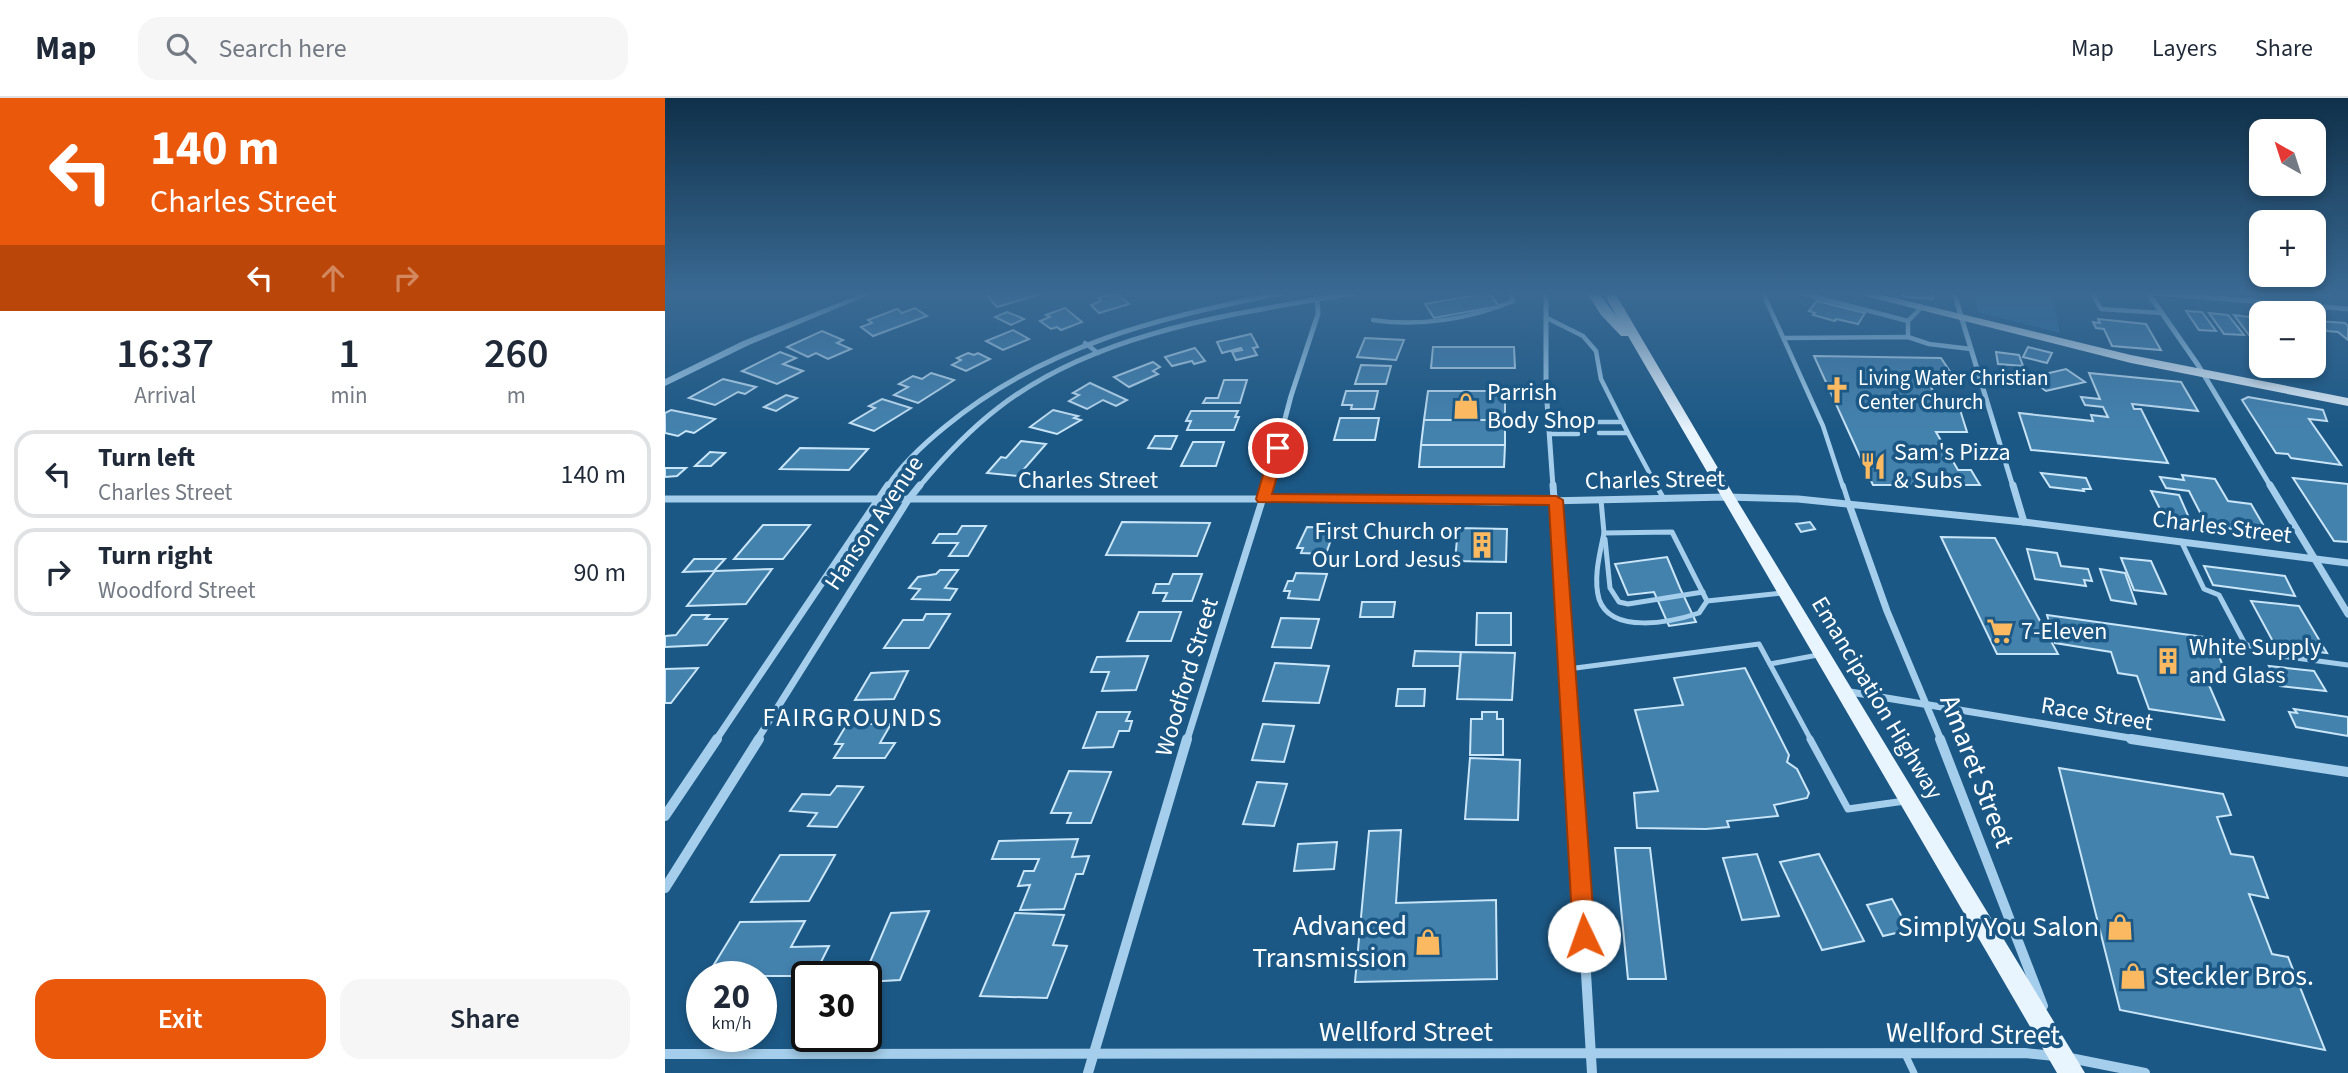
<!DOCTYPE html>
<html lang="en">
<head>
<meta charset="utf-8">
<style>
	:root { --surface:#fff; --page:#f6f6f7; --text:#1f2937; --muted:#747a83; --line:#e0e1e3; --accent:#ea580c }
	body { margin:0; font-family:"Source Sans 3",sans-serif; background:var(--page); color:var(--text); height:100vh; display:flex; flex-direction:column; font-size:26px; white-space:nowrap }
	* { box-sizing:border-box; margin:0 }
	p { font-size:23px; color:var(--muted) }
	.icon { flex:none; width:38px; height:38px; fill:none; stroke:currentColor; stroke-width:2; stroke-linecap:round; stroke-linejoin:round }
	.map { position:relative; flex:1; overflow:hidden }
	.sheet { display:flex; flex-direction:column; background:var(--surface); width:665px }
	.sheet>* { flex:none }
	.hud { background:#ea580c; color:#fff; overflow:hidden }
	.needle { width:46px; rotate:321deg }
	.controls { position:absolute; left:1584px; top:21px; display:grid; gap:14px }
	.controls a { display:grid; place-items:center; width:77px; height:77px; border-radius:14px; background:var(--surface); box-shadow:0 4px 10px #0003; font-size:35px }
	.speed { position:absolute; left:21px; top:863px; display:flex; gap:14px; font-size:35px; font-weight:700; text-align:center }
	.speed>* { display:grid; place-content:center; width:91px; height:91px; border-radius:50%; background:var(--surface); box-shadow:0 4px 10px #0003; line-height:1 }
	.speed small { font-size:18px; font-weight:400 }
	.speed .limit { border:4px solid #111; border-radius:10px; background:#fff; color:#111 }
	.pin { position:absolute; display:grid; place-items:center; width:60px; height:60px; color:#fff; margin:-30px; border:4px solid #fff; border-radius:50%; box-shadow:0 2px 7px #0007 }
	.me { position:absolute; width:77px; margin:-38px; rotate:357deg; stroke-linejoin:round; filter:drop-shadow(0 0 5px #0008) }
	.turn { display:flex; align-items:center; gap:24px; height:147px; padding:0 35px; font-size:32px }
	.turn .icon { width:91px; height:91px; stroke-width:2.5 }
	.turn b { display:block; font-size:49px; line-height:60px }
	.lanes { display:flex; align-items:center; height:66px; padding:0 35px; background:#0003; justify-content:center; gap:35px; direction:ltr }
	.lanes .off { opacity:.35 }
	.eta { display:flex; justify-content:space-evenly; align-items:center; height:119px; text-align:center }
	.eta b { font-size:42px; font-weight:600; line-height:49px }
	.primary-button { display:flex; gap:14px; margin-top:auto; padding:14px 35px }
	.primary-button a { flex:1; height:80px; border-radius:21px; background:var(--accent); color:#fff; font-size:28px; font-weight:600; line-height:80px; text-align:center }
	.primary-button a+a { background:var(--page); color:var(--text) }
	ul { padding:0; list-style:none }
	li { display:flex; align-items:center; gap:21px; height:88px; margin:0 14px 10px; padding:0 21px; border:4px solid var(--line); border-radius:21px }
	li div { flex:1 }
	li b { display:block; font-size:26px }
	li em { font-style:normal }
	header { display:flex; align-items:center; gap:42px; box-sizing:border-box; height:98px; padding:0 35px; background:var(--surface); border-bottom:2px solid var(--line) }
	header strong { font-size:33px }
	nav { display:flex; gap:38px; margin-inline-start:auto; font-size:24px }
	.search { width:490px; height:63px; background:var(--page); display:flex; align-items:center; gap:18px; box-sizing:border-box; padding:0 24px; border-radius:21px; color:var(--muted); font-size:26px }
	main { display:flex; flex:1; min-height:0 }
	.map>svg:first-child { display:block }
</style>
</head>
<body>
<header>
<strong>Map</strong>
<div class="search"><svg class="icon" aria-label="search" viewBox="0 0 24 24"><circle cx="10" cy="10" r="6"/><path d="M15 15l6 6"/></svg>Search here</div>
<nav><a>Map</a><a>Layers</a><a>Share</a></nav>
</header>
<main>
<section class="sheet">
<div class="hud">
<div class="turn"><svg class="icon" aria-label="left" viewBox="0 0 24 24"><path d="M17 20v-9H6M10 6l-5 5 5 5"/></svg><div><b>140 m</b>Charles Street</div></div>
<div class="lanes"><svg class="icon" aria-label="left" viewBox="0 0 24 24"><path d="M17 20v-9H6M10 6l-5 5 5 5"/></svg><svg class="icon off" aria-label="ahead" viewBox="0 0 24 24"><path d="M12 20V5M6 11l6-6 6 6"/></svg><svg class="icon off" aria-label="right" viewBox="0 0 24 24"><path d="M7 20v-9h11M14 6l5 5-5 5"/></svg></div>
</div>
<div class="eta">
<div><b>16:37</b><p>Arrival</p></div>
<div><b>1</b><p>min</p></div>
<div><b>260</b><p>m</p></div>
</div>
<ul>
<li><svg class="icon" aria-label="left" viewBox="0 0 24 24"><path d="M17 20v-9H6M10 6l-5 5 5 5"/></svg><div><b>Turn left</b><p>Charles Street</p></div><em>140 m</em></li>
<li><svg class="icon" aria-label="right" viewBox="0 0 24 24"><path d="M7 20v-9h11M14 6l5 5-5 5"/></svg><div><b>Turn right</b><p>Woodford Street</p></div><em>90 m</em></li>
</ul>
<div class="primary-button"><a>Exit</a><a>Share</a></div>
</section>
<div class="map">
<svg width="1683" height="975" viewBox="0 0 1683 975">
	<rect width="100%" height="100%" fill="#1c5885"/>
	<!-- green -->
	<path fill="#2d71a2" d="M1310 195 1387 196 1395 235 1313 214Z"/>
	<!-- building -->
	<g fill="#4482ae" stroke="#c9e5f8" stroke-width="2">
		<path d="M320 195H379L332 209Z"/>
		<path d="M452 195 464 206 434 215 426 207 436 203 433 200Z"/>
		<path d="M824 195 834 208 769 220 760 206Z"/>
		<path d="M1234 195H1266L1268 201 1241 199Z"/>
		<path d="M1152 203 1200 215 1193 226 1171 221 1170 223 1148 217 1150 215 1144 213Z"/>
		<path d="M250 210 262 218 208 238 196 229 207 225 203 222 232 211 237 215Z"/>
		<path d="M400 210 417 224 396 232 392 229 386 231 375 223 385 219 381 217Z"/>
		<path d="M1521 213 1537 214 1551 233 1534 232Z"/>
		<path d="M342 214 359 221 346 227 330 219Z"/>
		<path d="M1544 215 1563 217 1579 237 1559 236Z"/>
		<path d="M1569 217 1584 219 1596 235V239L1584 237Z"/>
		<path d="M1433 221 1481 226 1496 252 1447 248 1439 231 1431 230 1428 224 1435 225Z"/>
		<path d="M1653 223 1680 225 1683 228V242L1673 234 1662 233Z"/>
		<path d="M348 232 364 241 338 252 321 243Z"/>
		<path d="M157 233 178 242 172 245 186 251 163 261 151 255 143 259 122 249Z"/>
		<path d="M586 236 593 249 588 250 592 257 571 262 567 254 577 252 576 250 557 255 552 244Z"/>
		<path d="M700 240 739 242 731 262 692 259Z"/>
		<path d="M768 249H849L850 270H766Z"/>
		<path d="M1363 249 1387 255 1382 265 1358 259Z"/>
		<path d="M530 250 540 263 529 266 527 263 507 268 500 259Z"/>
		<path d="M115 254 131 260 118 266 138 273 112 286 77 273Z"/>
		<path d="M1331 254 1354 257 1358 268 1333 266Z"/>
		<path d="M303 255 309 257 313 255 325 261 301 273 287 267 296 262 292 260Z"/>
		<path d="M1149 258 1276 260 1288 278H1259L1272 299H1291L1302 334H1271L1293 372H1306L1315 387H1208Z"/>
		<path d="M488 264 495 269 488 273 493 276 464 289 449 279Z"/>
		<path d="M696 267 726 268 721 286H690Z"/>
		<path d="M1401 271 1420 284 1381 293 1363 280Z"/>
		<path d="M266 275 289 282 253 305 229 297 243 289 234 286 248 278 257 281Z"/>
		<path d="M1424 275 1516 284 1533 313 1467 306 1469 311H1476L1503 365 1366 352 1354 315 1428 323 1426 317 1443 319 1438 309 1420 307 1416 299 1435 301Z"/>
		<path d="M58 281 91 289 80 296 73 294 50 307 24 300Z"/>
		<path d="M559 282H582L575 305H538L541 300H553Z"/>
		<path d="M425 285 462 302 451 308 438 302 422 311 404 303 414 297 408 295Z"/>
		<path d="M681 293H713L709 311H686L687 307H677Z"/>
		<path d="M763 293H840V322H759Z"/>
		<path d="M121 297 132 300 111 313 99 309Z"/>
		<path d="M1583 299 1658 312 1662 323 1644 321 1676 367 1626 360 1623 356 1611 355 1577 302Z"/>
		<path d="M217 301 246 310 209 333 185 325 210 310 204 308Z"/>
		<path d="M6 312 50 321 29 335 21 333 13 338 0 335V315Z"/>
		<path d="M388 312 413 318 409 320 416 322 392 336 365 329Z"/>
		<path d="M526 313H573L570 319H574L569 332H522L526 323H521Z"/>
		<path d="M675 320H714L710 342H669Z"/>
		<path d="M759 322H840V347H756Z"/>
		<path d="M490 338H512L506 351 483 350Z"/>
		<path d="M356 343 381 346 353 378 322 375 336 359 341 360Z"/>
		<path d="M528 344H559L551 368H516Z"/>
		<path d="M756 347H840L839 369H754Z"/>
		<path d="M135 350 203 351 184 372 115 371Z"/>
		<path d="M45 354 60 355 46 368H30Z"/>
		<path d="M0 370H21L12 378 0 379Z"/>
		<path d="M1376 375 1421 380 1426 391H1418L1419 393 1385 389Z"/>
		<path d="M1517 377 1550 381 1563 403 1586 406 1603 435 1542 428 1524 393 1501 390 1495 379 1519 382Z"/>
		<path d="M1628 380 1683 386V444L1669 443Z"/>
		<path d="M1486 393 1514 397 1525 422 1499 419Z"/>
		<path d="M457 424 545 425 532 458 441 457Z"/>
		<path d="M1145 424 1150 431 1136 434 1131 426Z"/>
		<path d="M98 427H145L118 461H69Z"/>
		<path d="M297 428H321L303 458H284L293 445H268L274 436H292Z"/>
		<path d="M642 429 670 430 661 456 636 455 638 450H632Z"/>
		<path d="M793 430 842 431 841 464 790 463Z"/>
		<path d="M1276 439 1330 440 1393 556H1332Z"/>
		<path d="M1362 451 1392 455 1396 468 1423 471 1427 483 1419 482 1421 488 1370 481Z"/>
		<path d="M1002 459 1015 490 1031 524 1004 528 989 494 963 497 950 466Z"/>
		<path d="M1456 460 1486 463 1501 496 1469 492Z"/>
		<path d="M29 461H60L49 473 18 474Z"/>
		<path d="M1539 468 1620 478 1630 498 1548 487Z"/>
		<path d="M107 471 81 506 22 508 50 473Z"/>
		<path d="M1435 471 1460 475 1471 506 1446 502Z"/>
		<path d="M275 472H293L280 490 292 491 285 502 247 501 255 491 244 490 253 479 271 476Z"/>
		<path d="M631 475 662 476 654 502 623 500 625 493H619L623 483H628Z"/>
		<path d="M508 476H537L527 503H498L502 495H488L491 486H504Z"/>
		<path d="M1586 503 1634 508 1662 555 1611 549Z"/>
		<path d="M697 504H730L728 519H695Z"/>
		<path d="M474 514H516L506 543H462Z"/>
		<path d="M812 515H846V547H811Z"/>
		<path d="M261 516H285L264 550H219L238 522H258Z"/>
		<path d="M27 517H44L40 521H62L42 547 0 549V538L11 537Z"/>
		<path d="M1382 517 1546 540 1562 577 1538 573 1559 622 1484 611 1472 578 1453 575 1446 554 1390 545Z"/>
		<path d="M616 520 654 521 646 550 607 549Z"/>
		<path d="M750 553 796 554 795 568H748Z"/>
		<path d="M796 554 850 555 847 602 792 601Z"/>
		<path d="M483 558 471 592 437 593 444 574H426L432 559Z"/>
		<path d="M610 565 664 568 654 605 598 603Z"/>
		<path d="M1604 568 1649 573 1661 593 1615 588Z"/>
		<path d="M33 570 6 605H0V571Z"/>
		<path d="M1080 570 1124 657 1122 664 1132 671 1144 695 1142 700 1109 707 1113 718 1062 723 1064 729 1041 731 972 730 969 695 993 693 970 612 1018 607 1009 580Z"/>
		<path d="M243 573 229 601 190 602 206 575Z"/>
		<path d="M733 591H760L759 608H731Z"/>
		<path d="M1629 611 1683 619V638L1631 629 1624 614 1632 615Z"/>
		<path d="M432 614H465L461 623H467L464 633H454L448 649 418 650Z"/>
		<path d="M817 614H832V621H838V657H805L806 621H817Z"/>
		<path d="M182 626H226L215 645H230L220 660H169L178 646H170Z"/>
		<path d="M598 626 629 628 619 664 587 662Z"/>
		<path d="M805 660 855 662 853 722 800 721Z"/>
		<path d="M1394 670 1558 696 1566 717 1552 719 1566 756 1588 759 1603 800 1584 796 1607 856 1623 859 1660 952 1455 912Z"/>
		<path d="M404 673 446 674 426 725H402L406 715H386Z"/>
		<path d="M592 684 622 686 609 728 578 726Z"/>
		<path d="M172 688 198 689 172 729 143 728 152 715 125 713 137 696 165 697Z"/>
		<path d="M736 732 731 805 831 802 832 881 690 884 704 733Z"/>
		<path d="M413 741 407 759 424 758 418 776H411L399 811 355 812 365 787 353 788 359 773H369L374 761H327L334 743Z"/>
		<path d="M672 744 669 771 629 773 633 746Z"/>
		<path d="M950 750H985L1001 881H963Z"/>
		<path d="M1092 756 1114 818 1077 822 1058 760Z"/>
		<path d="M1154 756 1199 843 1157 852 1115 764Z"/>
		<path d="M115 757H170L144 803 86 804Z"/>
		<path d="M1227 801 1244 832 1218 838 1202 807Z"/>
		<path d="M264 813 235 882 201 884V878H199L226 815Z"/>
		<path d="M350 815 399 817 388 847 402 848 382 900 315 898Z"/>
		<path d="M140 823 126 849 164 848 149 878H42L75 824Z"/>
	</g>
	<g fill="none" stroke-linecap="round" stroke-linejoin="round">
		<!-- service-far2 -->
		<g stroke="#a4ceeb" stroke-width="4.5">
			<path d="M1098 195 1158 328 1178 389"/>
			<path d="M1136 195 1243 223"/>
			<path d="M1427 195 1436 211 1497 215"/>
			<path d="M882 220 918 238 931 253 936 281 963 335"/>
			<path d="M708 222C753 229 806 221 848 203L846 197"/>
			<path d="M1243 239V223L1256 210"/>
			<path d="M1119 240 1243 239 1264 246 1306 251"/>
			<path d="M420 245 433 255"/>
			<path d="M884 324H956"/>
			<path d="M934 335H963L992 389"/>
			<path d="M885 336H913"/>
		</g>
		<!-- service-far1 -->
		<g stroke="#a4ceeb" stroke-width="5">
			<path d="M991 387 999 401"/>
			<path d="M1178 387 1184 406"/>
			<path d="M936 402 939 435 1007 434 1042 503 1118 495"/>
			<path d="M939 435C935 455 928 480 934 501 946 537 1007 524 1034 515L1042 503"/>
			<path d="M940 441 945 490 954 504 963 506 1038 494"/>
			<path d="M1516 443 1539 491 1554 497 1580 546 1609 557 1683 567"/>
			<path d="M1105 566 1153 557"/>
			<path d="M903 571 1094 546 1146 642"/>
		</g>
		<!-- service -->
		<g stroke="#a4ceeb" stroke-width="7">
			<path d="M1145 641 1183 711 1240 703"/>
			<path d="M1240 956 1249 975"/>
		</g>
		<!-- minor-far2 -->
		<g stroke="#a4ceeb" stroke-width="5">
			<path d="M881 195V290L888 389"/>
			<path d="M1289 195 1348 389"/>
			<path d="M1483 195 1533 267 1606 389"/>
			<path d="M1490 195 1683 211"/>
			<path d="M222 389C237 366 260 345 281 328 378 248 497 218 619 195"/>
			<path d="M254 389C278 360 303 333 333 310 432 233 569 216 689 195"/>
			<path d="M602 389 626 298 653 216 652 195"/>
		</g>
		<!-- minor-far1 -->
		<g stroke="#a4ceeb" stroke-width="7">
			<path d="M888 387 907 642"/>
			<path d="M1348 387 1359 424"/>
			<path d="M1605 387 1683 516"/>
			<path d="M0 401H680L832 404 1062 399 1133 401 1359 424 1683 465"/>
			<path d="M1184 406 1222 513 1276 642"/>
			<path d="M1179 593 1477 642"/>
			<path d="M51 642 223 387"/>
			<path d="M92 642 243 402 255 387"/>
			<path d="M522 642 602 387"/>
		</g>
		<!-- minor -->
		<g stroke="#a4ceeb" stroke-width="10">
			<path d="M907 641 927 975"/>
			<path d="M1275 641 1378 908"/>
			<path d="M1466 641 1683 674"/>
			<path d="M0 718 52 641"/>
			<path d="M0 790 94 641"/>
			<path d="M0 956 1360 955 1390 958"/>
			<path d="M1405 960 1480 975"/>
			<path d="M423 975 522 641"/>
		</g>
		<!-- tertiary -->
		<path fill="#a4ceeb" fill-rule="evenodd" d="M198 195H209L84 247 0 288V281L78 243Z"/>
		<!-- primary -->
		<g fill="#e8f4fe" fill-rule="evenodd">
			<path d="M922 195H934L952 219 938 195H950L1070 399 1420 975H1392L963 238H956L936 217Z"/>
			<path d="M1188 195H1209L1466 257 1683 300V308L1466 265Z"/>
		</g>
	</g>
	<!-- sky -->
	<linearGradient id="sky" x2="0" y2="1"><stop stop-color="#0f3049"/><stop offset="0.59" stop-color="#3a6a94"/><stop offset="1" stop-color="#3a6a94" stop-opacity="0"/></linearGradient>
	<rect width="1683" height="332" fill="url(#sky)"/>
	<!-- route -->
	<path fill="#ea580c" stroke="#983908" stroke-width="2" d="M613 346 620 350 607 396 891 398 898 402 930 838 927 846 919 849 911 846 908 838 884 407 593 404 591 401 606 350Z"/>
	<!-- icons -->
	<defs>
		<symbol id="church-bare" viewBox="-9 -9 18 18"><path d="M-1.2-6h2.4v3.5h3.3v2.4h-3.3V6h-2.4V-.1h-3.3v-2.4h3.3Z" fill="#fbba62" stroke="#1c5885" stroke-width="2.5" paint-order="stroke"/></symbol>
		<symbol id="shop-bare" viewBox="-9 -9 18 18"><path d="M-5-2.5h2.3a2.7 3.5 0 0 1 5.4 0H5L5.5 6h-11ZM-1.5-2.5h3a1.5 2.3 0 0 0-3 0Z" fill="#fbba62" stroke="#1c5885" stroke-width="2.5" paint-order="stroke"/></symbol>
		<symbol id="restaurant-bare" viewBox="-9 -9 18 18"><path d="M-5-6h1v4h1v-4h1v4h1v-4h1v5L-1.5 .5V6h-2V.5L-5-1ZM5-6V6H3V1.5H1.5Q1.5-4 5-6Z" fill="#fbba62" stroke="#1c5885" stroke-width="2.5" paint-order="stroke"/></symbol>
		<symbol id="building-bare" viewBox="-9 -9 18 18"><path d="M-4-6H4V6H1V3H-1V6H-4ZM-2.5-4.3h1.7v1.8h-1.7ZM.8-4.3h1.7v1.8H.8ZM-2.5-1h1.7V.8h-1.7ZM.8-1h1.7V.8H.8Z" fill="#fbba62" stroke="#1c5885" stroke-width="2.5" paint-order="stroke"/></symbol>
		<symbol id="supermarket-bare" viewBox="-9 -9 18 18"><path d="M-6-5.5h2.5l.6 2H6L4.5 2H-2.5L-4.4-4H-6ZM-1.5 3.2a1.3 1.3 0 1 0 .1 0ZM3 3.2a1.3 1.3 0 1 0 .1 0Z" fill="#fbba62" stroke="#1c5885" stroke-width="2.5" paint-order="stroke"/></symbol>
	</defs>
	<g fill-rule="evenodd">
		<use href="#church-bare" x="1153" y="273" width="38" height="38"/>
		<use href="#shop-bare" x="782" y="289" width="38" height="38"/>
		<use href="#restaurant-bare" x="1189" y="349" width="38" height="38"/>
		<use href="#building-bare" x="798" y="428" width="38" height="38"/>
		<use href="#supermarket-bare" x="1316" y="514" width="38" height="38"/>
		<use href="#building-bare" x="1484" y="544" width="38" height="38"/>
		<use href="#shop-bare" x="1436" y="810" width="38" height="38"/>
		<use href="#shop-bare" x="744" y="825" width="38" height="38"/>
		<use href="#shop-bare" x="1449" y="859" width="38" height="38"/>
	</g>
	<g text-anchor="middle" dominant-baseline="central" stroke-width="7" stroke-linejoin="round" paint-order="stroke">
		<!-- far-poi labels -->
		<g font-size="21" fill="#fff" stroke="#1c5885" text-anchor="start">
			<text x="1193" y="280">Living Water Christian<tspan x="1193" dy="24">Center Church</tspan></text>
		</g>
		<!-- poi labels -->
		<g font-size="24" fill="#fff" stroke="#1c5885" text-anchor="start">
			<text x="822" y="294">Parrish<tspan x="822" dy="28">Body Shop</tspan></text>
			<text x="1229" y="354">Sam's Pizza<tspan x="1229" dy="28">&amp; Subs</tspan></text>
			<text x="796" y="433" text-anchor="end">First Church or<tspan x="796" dy="28">Our Lord Jesus</tspan></text>
			<text x="1356" y="533">7-Eleven</text>
			<text x="1524" y="549">White Supply<tspan x="1524" dy="28">and Glass</tspan></text>
		</g>
		<!-- street labels -->
		<g font-size="24" fill="#fff" stroke="#1c5885">
			<text x="423" y="382">Charles Street</text>
			<text transform="translate(990 382) rotate(-1)">Charles Street</text>
			<text transform="translate(209 425) rotate(-56)">Hanson Avenue</text>
			<text transform="translate(1557 429) rotate(7)">Charles Street</text>
			<text transform="translate(522 579) rotate(-73)">Woodford Street</text>
			<text transform="translate(1212 600) rotate(59)">Emancipation Highway</text>
			<text transform="translate(1432 616) rotate(9)">Race Street</text>
		</g>
		<!-- neighbourhood labels -->
		<g font-size="26" letter-spacing="2" fill="#fff" stroke="#1c5885">
			<text x="188" y="619">FAIRGROUNDS</text>
		</g>
		<!-- near-street labels -->
		<g font-size="28" fill="#fff" stroke="#1c5885">
			<text transform="translate(1312 673) rotate(69)">Amaret Street</text>
			<text x="741" y="934">Wellford Street</text>
			<text transform="translate(1308 936) rotate(1)">Wellford Street</text>
		</g>
		<!-- near-poi labels -->
		<g font-size="28" fill="#fff" stroke="#1c5885" text-anchor="end">
			<text x="742" y="828">Advanced<tspan x="742" dy="32">Transmission</tspan></text>
			<text x="1434" y="829">Simply You Salon</text>
			<text x="1489" y="878" text-anchor="start">Steckler Bros.</text>
		</g>
	</g>
</svg>
<div class="controls">
<a><svg class="needle" viewBox="-14 -14 28 28"><path d="M0-13l5 13h-10z" fill="#e53935"/><path d="M0 13l5-13h-10z" fill="#747a83"/></svg></a>
<a>+</a>
<a>−</a>
</div>
<div class="speed"><div>20<small>km/h</small></div><div class="limit">30</div></div>
<div class="pin" style="left:613px;top:350px;background:#d93025"><svg class="icon" aria-label="arrive" viewBox="0 0 24 24"><path d="M6 21V4h12l-3 4 3 4H6"/></svg></div>
<svg class="me" style="left:919px;top:838px" viewBox="-20 -20 40 40"><circle r="19" fill="#fff"/><path d="M0-13L10 11 0 6-10 11z" fill="#ea580c"/></svg>
</div>
</main>
</body>
</html>
